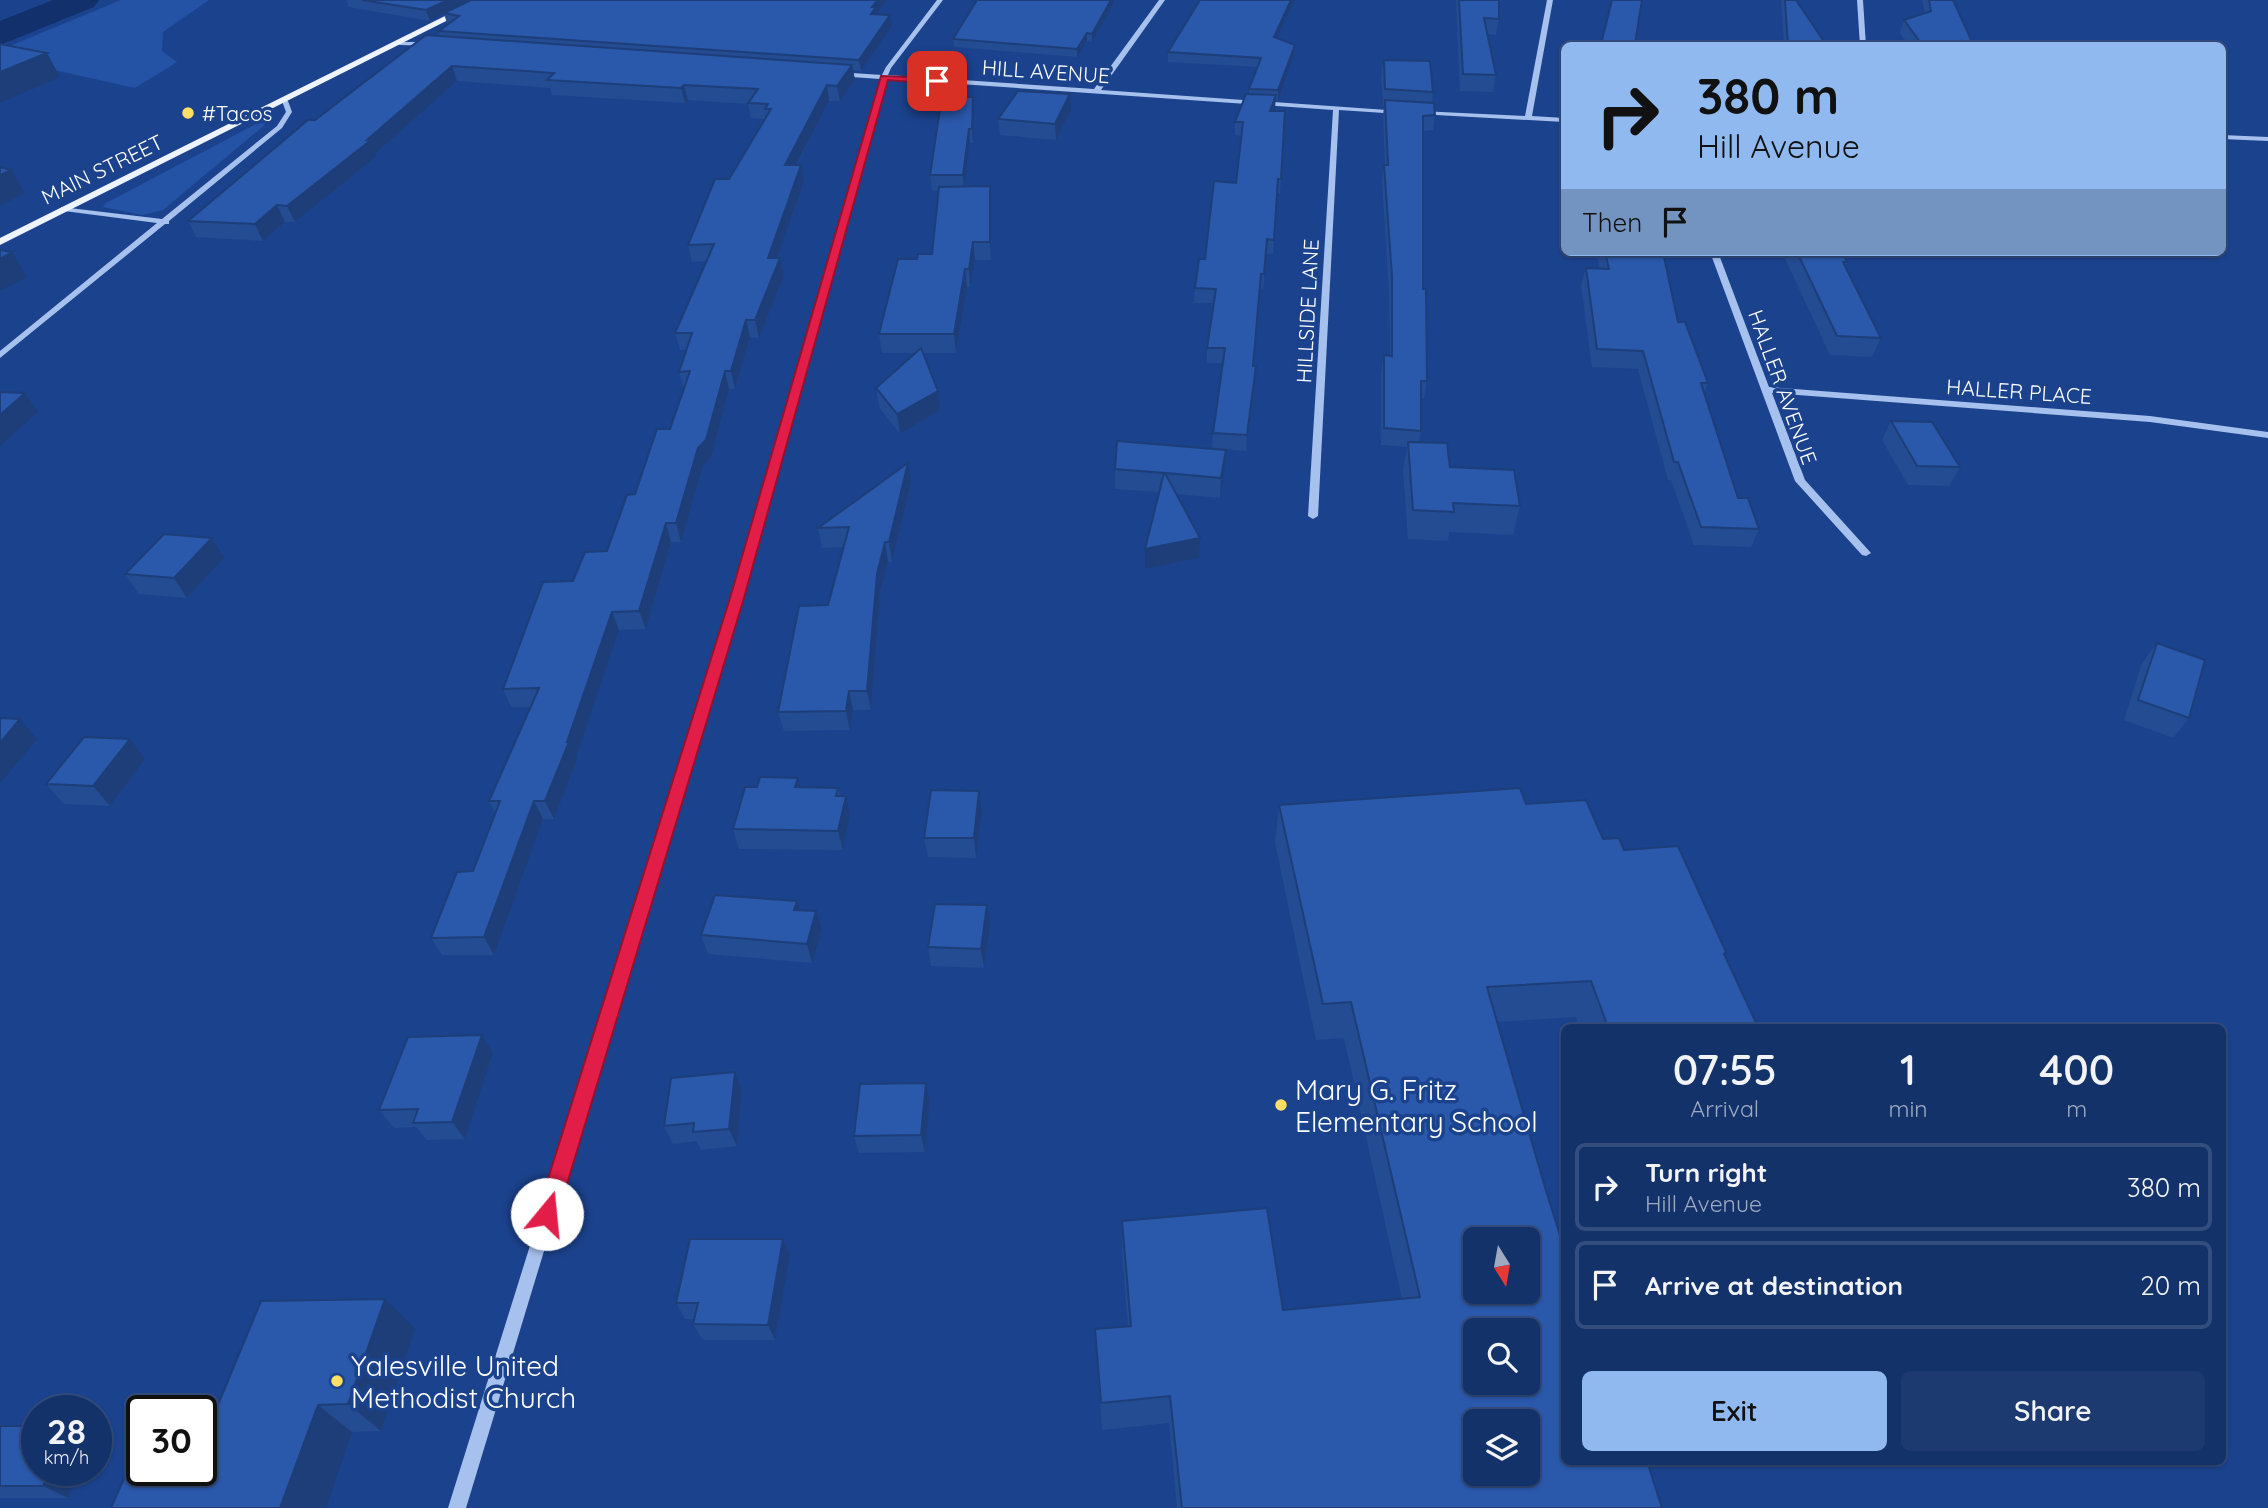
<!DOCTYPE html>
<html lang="en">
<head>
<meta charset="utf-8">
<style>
	:root { --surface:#14326a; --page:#1d3a70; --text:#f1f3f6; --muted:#9daac1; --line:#334d7e; --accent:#90b9f0 }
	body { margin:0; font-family:Quicksand,sans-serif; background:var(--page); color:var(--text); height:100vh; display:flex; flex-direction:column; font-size:26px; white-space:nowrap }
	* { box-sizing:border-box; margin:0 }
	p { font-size:23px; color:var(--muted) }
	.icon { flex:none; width:38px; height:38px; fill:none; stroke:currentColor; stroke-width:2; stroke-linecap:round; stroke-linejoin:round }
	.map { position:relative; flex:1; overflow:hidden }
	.panel { position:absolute; left:1561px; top:1024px; width:665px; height:441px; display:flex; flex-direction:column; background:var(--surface); border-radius:10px; box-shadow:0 2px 5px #0004,0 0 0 2px var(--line) }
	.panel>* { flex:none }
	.guide { position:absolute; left:1561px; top:42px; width:665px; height:214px; border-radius:10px; box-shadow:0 2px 5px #0004,0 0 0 2px var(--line); background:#90b9f0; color:#111; overflow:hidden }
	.needle { width:46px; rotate:169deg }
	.fabs { position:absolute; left:1463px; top:1227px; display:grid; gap:14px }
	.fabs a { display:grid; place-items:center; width:77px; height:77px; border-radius:10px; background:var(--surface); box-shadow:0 2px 5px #0004,0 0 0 2px var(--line); font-size:35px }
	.speed { position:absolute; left:21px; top:1395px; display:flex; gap:14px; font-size:35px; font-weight:700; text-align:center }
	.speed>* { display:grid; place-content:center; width:91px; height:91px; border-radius:50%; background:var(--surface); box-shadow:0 2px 5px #0004,0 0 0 2px var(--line); line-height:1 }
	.speed small { font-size:18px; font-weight:400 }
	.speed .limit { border:4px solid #111; border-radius:10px; background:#fff; color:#111 }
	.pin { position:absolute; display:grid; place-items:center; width:60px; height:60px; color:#fff; margin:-30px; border-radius:14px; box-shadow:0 4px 10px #0006 }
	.me { position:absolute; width:77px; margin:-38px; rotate:17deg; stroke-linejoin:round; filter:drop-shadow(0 0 5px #0008) }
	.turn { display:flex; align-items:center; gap:24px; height:147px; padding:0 21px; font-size:32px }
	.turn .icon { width:91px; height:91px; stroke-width:2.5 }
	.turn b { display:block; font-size:49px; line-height:60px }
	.then { display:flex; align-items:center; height:66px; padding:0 21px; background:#0003; gap:14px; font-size:26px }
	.eta { display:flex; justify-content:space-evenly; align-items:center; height:119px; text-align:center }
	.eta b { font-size:42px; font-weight:600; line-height:49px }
	.primary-button { display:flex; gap:14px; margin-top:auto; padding:14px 21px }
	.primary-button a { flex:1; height:80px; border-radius:10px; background:var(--accent); color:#111; font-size:28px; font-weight:600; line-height:80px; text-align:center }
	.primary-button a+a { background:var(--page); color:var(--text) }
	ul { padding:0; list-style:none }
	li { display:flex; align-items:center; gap:21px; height:88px; margin:0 14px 10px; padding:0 7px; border:4px solid var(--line); border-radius:10px }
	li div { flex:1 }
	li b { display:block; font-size:26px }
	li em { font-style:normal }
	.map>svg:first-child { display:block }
</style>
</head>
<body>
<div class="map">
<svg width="2268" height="1508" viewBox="0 0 2268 1508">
	<rect width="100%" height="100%" fill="#1b428d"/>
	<!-- green -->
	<g fill="#2453a6">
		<path d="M121 0H209L163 32 162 51 177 62 135 88 0 58V50Z"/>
		<path d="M258 123H267L163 210 142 215 103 207 106 203Z"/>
	</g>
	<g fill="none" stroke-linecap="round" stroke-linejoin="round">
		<!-- river -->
		<path fill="#12306b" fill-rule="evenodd" d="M53 0H99L94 7 0 45V21Z"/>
		<!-- minor -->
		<g fill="#a7c1ee" fill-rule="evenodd">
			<path d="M937 0H943L891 68 888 75 1094 89 1159 0H1165L1101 90 1401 111 1402 112 1399 114 1339 110 1318 516 1313 519 1308 516 1333 110 887 79 742 599 466 1508H448L732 599 880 79 837 76 834 74 837 72 882 75 886 67Z"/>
			<path d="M1547 0H1553L1532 116 1564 118V122L1418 114V112L1420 111 1525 116Z"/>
			<path d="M1857 0H1863L1866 46H1860Z"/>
			<path d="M398 42H432L435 44 432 46 400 45 397 43Z"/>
			<path d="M285 99 288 101 292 112 282 128 169 221V224H165L0 358V351L157 223 64 211H61V207L162 219 277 126 286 112 282 101Z"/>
			<path d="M2222 135 2268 137V141L2222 139Z"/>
			<path d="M1710 252H1718L1769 387 2150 416 2268 432V438L2150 422 1772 393 1805 480 1871 553 1866 556 1862 555 1795 481Z"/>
		</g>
		<!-- major -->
		<path fill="#eef3ff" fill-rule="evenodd" d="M477 0H488L0 245V238Z"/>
	</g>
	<!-- wall -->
	<g fill="#244c93">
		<path d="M346 0H887L877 13V15L892 26 861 71 853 70 855 80 840 101H829L797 165H801L804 181 777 258H780L784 275 759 338 750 337 735 389H729L711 458 703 466 681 542H671L646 629 619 630 576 757 577 760 554 819H543L494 955H442L431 938 473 871 495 813 489 801 530 707H511L503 689 573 581 607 551 635 494 670 429 684 389 679 372 686 350H680L675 333 706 261 692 262 688 245 764 119 751 118 748 104 688 100 685 103 552 95 550 88 457 81 376 153 377 156 295 222H285L263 241 196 237 188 221 315 120 440 36 439 31 448 24 447 23 444 14 430 21 349 7Z"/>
		<path d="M977 0H1114V3L1092 42 1087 41 1077 57 954 47 953 39Z"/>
		<path d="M1200 0H1295L1277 39 1295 45 1294 55 1278 101 1275 100 1274 111H1285L1280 193H1277L1273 254H1266L1263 289H1260L1253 366H1256L1255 381 1246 451 1212 448 1213 433 1223 363H1207V348L1213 303H1194L1195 288 1205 259 1236 183 1241 136 1235 135V122L1249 94V89L1257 67 1168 62V52Z"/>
		<path d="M1456 0H1501L1499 5V19L1496 35 1488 34 1496 75 1493 92 1460 91Z"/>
		<path d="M1781 0H1796L1827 46H1764L1765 43 1784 45Z"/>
		<path d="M1922 0H1953L1974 46H1909L1900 33 1904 20 1925 13Z"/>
		<path d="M1384 60 1433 92 1432 103 1435 115 1433 130 1423 131V289L1427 381 1424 398H1421V431L1419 442 1450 467 1520 506 1513 535 1449 532 1448 541 1408 539 1403 470 1407 447 1381 445V372L1384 355H1390L1389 292 1382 180 1384 165H1385L1383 115 1384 106H1383L1381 76Z"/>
		<path d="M973 97 974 111 973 143H970L964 187 991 204V260H975L970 287H967L956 353H923L938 391 940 410 900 434 879 407 876 388 915 353H882L879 334 917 259 932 254 939 190H932L930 175Z"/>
		<path d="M1071 110 1056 140 1000 135 998 119Z"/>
		<path d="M1596 252H1663L1678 322 1708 383 1704 393 1738 498 1759 529 1751 547 1694 545 1671 480H1668L1638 369 1592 367 1581 285 1586 268 1600 269Z"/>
		<path d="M1782 252H1842L1847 262 1845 267 1881 338 1872 357 1830 355Z"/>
		<path d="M1891 421 1960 467 1949 486 1908 485 1882 440Z"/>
		<path d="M1226 450 1225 470 1220 498 1176 494 1199 558 1145 569V549L1159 492 1115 489V469Z"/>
		<path d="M911 482 892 562H888L880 593 871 710H853L850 730 784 731 778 712 828 605 844 547 822 548 818 528Z"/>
		<path d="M224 558 187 598 139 594 125 574Z"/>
		<path d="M2157 643 2189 718 2173 738 2124 720 2142 663Z"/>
		<path d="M145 759 110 806 64 804 46 784Z"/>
		<path d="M800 787 838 788 840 796 850 815 843 850 739 849 733 829Z"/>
		<path d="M979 791 982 811 976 858 928 857 924 838Z"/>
		<path d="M1526 804 1624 850 1726 952 1725 955 1758 1027H1579L1576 1017 1497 1022 1564 1461 1662 1508H1177L1169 1423 1102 1430 1095 1329 1128 1326 1122 1253V1221L1283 1310 1402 1299 1344 1038 1316 1040 1275 843 1279 805Z"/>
		<path d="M800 910 822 930 812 963 708 954 701 935Z"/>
		<path d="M990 925 984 968 931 966 928 947Z"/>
		<path d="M493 1053 465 1139 427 1140 416 1127 394 1128 379 1110Z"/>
		<path d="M735 1072 742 1090 737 1146 701 1150 697 1141 673 1144 664 1126Z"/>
		<path d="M926 1083 930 1101 925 1152 859 1153 854 1136Z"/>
		<path d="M783 1239 790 1255 775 1340H703L693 1324 695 1319H685L676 1303Z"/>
		<path d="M415 1329 381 1431 352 1432 203 1441Z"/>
		<path d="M0 1429 37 1470H81L68 1498H0Z"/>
	</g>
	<!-- shaded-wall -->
	<g fill="#1d3e78">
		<path d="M448 0H471L430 21 426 10Z"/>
		<path d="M878 0H887L877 13 878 17 871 14 872 7Z"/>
		<path d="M1111 0H1114V3L1092 42V34Z"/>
		<path d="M1291 0H1295L1273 47 1274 37Z"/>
		<path d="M890 15 892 26 861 71 859 60Z"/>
		<path d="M1087 33V41L1077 57V49Z"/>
		<path d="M1295 45 1294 55 1278 101V90Z"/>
		<path d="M47 53 60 77 0 103V72Z"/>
		<path d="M852 65 855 80 840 101 837 86Z"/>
		<path d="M452 66 457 81 376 153 377 156 295 222 287 206 367 140Z"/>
		<path d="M684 85 688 100 685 103 681 88Z"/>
		<path d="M827 85 829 101 788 181 785 165Z"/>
		<path d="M1070 94 1071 110 1056 140 1055 124Z"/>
		<path d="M1276 95 1275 109 1269 124 1270 111Z"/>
		<path d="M973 97 974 111 973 143 972 129Z"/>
		<path d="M969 129 970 143 964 190 963 175Z"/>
		<path d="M801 165 804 181 771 275 768 258Z"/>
		<path d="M11 170 25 193 0 206V175Z"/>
		<path d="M990 186 991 204V260L990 242Z"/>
		<path d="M277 205 285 222 263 241 255 224Z"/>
		<path d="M973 242 975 260 970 287 969 269Z"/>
		<path d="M12 252 27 277 0 291V259Z"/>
		<path d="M780 258 784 275 759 338 755 320Z"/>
		<path d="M965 269 967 287 956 353 954 334Z"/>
		<path d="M746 320 750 337 735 389 731 371Z"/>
		<path d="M1256 366 1255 381 1246 451 1247 435Z"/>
		<path d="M725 371 729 389 711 458 703 466 681 542 676 523 698 448Z"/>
		<path d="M938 391 940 410 900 434 897 414Z"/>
		<path d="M25 393 38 412 0 446V415Z"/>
		<path d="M1226 450 1225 470 1220 498 1221 478Z"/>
		<path d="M908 463 911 482 892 562 889 542Z"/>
		<path d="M666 523 671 542 646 629 639 611Z"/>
		<path d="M212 538 224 558 187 598 174 578Z"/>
		<path d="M1200 538 1199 558 1145 569V549Z"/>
		<path d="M885 542 888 562 880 593 871 710 867 691 877 574Z"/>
		<path d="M612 612 619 630 576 757 577 760 554 819 545 801Z"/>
		<path d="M849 691 853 710 850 730 846 711Z"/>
		<path d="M20 719 37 739 0 783V743Z"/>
		<path d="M130 739 145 759 110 806 93 786Z"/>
		<path d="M798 778 803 797 795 787Z"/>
		<path d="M979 791 982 811 976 858 974 838Z"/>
		<path d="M846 796 850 815 843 850 838 831Z"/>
		<path d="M534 801 543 819 494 955 484 937Z"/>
		<path d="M797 901 803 920 794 910Z"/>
		<path d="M987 905 990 925 984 968 981 949Z"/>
		<path d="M816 911 822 930 812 963 807 944Z"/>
		<path d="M482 1035 493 1053 465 1139 452 1122Z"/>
		<path d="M735 1072 742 1090 737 1146 729 1129Z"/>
		<path d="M926 1083 930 1101 925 1152 921 1135Z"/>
		<path d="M783 1239 790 1255 775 1340 768 1325Z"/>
		<path d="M385 1299 415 1329 381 1431 348 1404Z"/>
		<path d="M318 1405 352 1432 326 1508H280Z"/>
		<path d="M51 1470H81L68 1498 43 1486Z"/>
	</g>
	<!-- building -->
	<g fill="#2a58ab" stroke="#1d3e78" stroke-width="2" fill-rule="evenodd">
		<path d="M362 0H448L426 10Z"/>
		<path d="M471 0H878L872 7H876L871 14 890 15 859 60 439 31 459 16 444 13Z"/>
		<path d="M977 0H1111L1092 34 1087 33 1077 49 953 39Z"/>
		<path d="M1200 0H1291L1274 37 1295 45 1278 90 1249 89 1261 58 1168 52Z"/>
		<path d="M1459 0H1499V19L1484 18 1496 75 1463 74Z"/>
		<path d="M1612 0H1642L1635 44 1651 46H1611L1601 44Z"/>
		<path d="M1785 0H1796L1827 46H1788Z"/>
		<path d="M1929 0H1953L1974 46H1923L1904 20 1931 11Z"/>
		<path d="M426 35 852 65 837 86 827 85 785 165H801L768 258H780L755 320H746L731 371H725L706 440 698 448 676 523H666L639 611 612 612 567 742H569L545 801H534L484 937 431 938 457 872 473 871 500 801H489L539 688 503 689 543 582 573 581 585 552 607 551 627 495 635 494 657 429H670L690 371 679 372 692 333H675L714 244 688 245 715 179H729L771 109H765L768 104 748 103 758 89 684 85 681 88 547 80 554 73 452 66 367 140H371L287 206 277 205 255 224 188 221 308 120H315Z"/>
		<path d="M1765 43 1787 46H1765Z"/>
		<path d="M0 44 47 53 0 72Z"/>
		<path d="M1384 60 1430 61 1433 92 1385 89Z"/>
		<path d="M1018 91 1070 94 1055 124 998 119Z"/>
		<path d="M1246 94 1276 95 1270 111H1285L1281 179H1278L1274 240 1267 239 1264 274H1261L1253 366H1256L1247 435 1213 433 1225 348H1207L1216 289 1195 288 1199 259H1205L1214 181 1236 183 1243 122H1235Z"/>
		<path d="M942 96 973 97 972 129H969L963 175H930Z"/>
		<path d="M1385 100 1434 103 1435 115 1423 116V289H1426L1427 381H1421V431L1384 428V355L1392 356V276L1384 165H1388Z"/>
		<path d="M0 167 11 170 0 175Z"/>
		<path d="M990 186V242H973L969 269H965L954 334H879L898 259H917L918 254H932L939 187Z"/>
		<path d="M0 250 12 252 0 259Z"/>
		<path d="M1605 252H1663L1678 322H1685L1708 383H1701L1738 498H1748L1759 529 1701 527 1678 462H1674L1643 351 1597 349 1586 268 1609 269Z"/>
		<path d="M1797 252H1842L1847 262H1843L1881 338 1837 336Z"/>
		<path d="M921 348 938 391 897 414 876 388Z"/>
		<path d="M0 392 25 393 0 415Z"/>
		<path d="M1891 421 1932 422 1960 467 1917 466Z"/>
		<path d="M1117 441 1226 450 1221 478 1165 473 1200 538 1145 549 1164 473 1115 469Z"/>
		<path d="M1408 442 1447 443 1450 467 1514 470 1520 506 1453 503 1454 512 1413 510Z"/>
		<path d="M908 463 889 542H885L877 574 867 691H849L846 711 778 712 799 606 828 605 849 527 818 528Z"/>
		<path d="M164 534 212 538 174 578 125 574Z"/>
		<path d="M2157 643 2205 660 2189 718 2138 700Z"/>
		<path d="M0 718 20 719 0 743Z"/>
		<path d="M84 737 130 739 93 786 46 784Z"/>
		<path d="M760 777 798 778 795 787 838 788 836 796H846L838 831 733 829 745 787H757Z"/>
		<path d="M1520 788 1526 804 1586 800 1603 839 1619 838 1624 850 1678 846 1726 952 1724 954 1758 1027H1608L1591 981 1487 987 1544 1184 1564 1248V1461H1647L1662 1508H1182L1170 1396 1101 1403 1095 1329 1131 1326 1122 1221 1267 1208 1283 1310 1420 1297 1351 1002 1323 1004 1279 805ZM1475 1239H1528V1292H1475ZM1475 1330H1528V1382H1475ZM1475 1421H1528V1474H1475Z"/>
		<path d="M931 790 979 791 974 838H924Z"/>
		<path d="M715 895 797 901 794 910 816 911 807 944 701 935Z"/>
		<path d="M935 904 987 905 981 949 928 947Z"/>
		<path d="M482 1035 452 1122 413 1123 418 1109 379 1110 408 1037Z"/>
		<path d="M735 1072 729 1129 693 1132 694 1123 664 1126 671 1078Z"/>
		<path d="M926 1083 921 1135 854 1136 860 1084Z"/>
		<path d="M690 1239H783L768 1325 693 1324 698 1303H676Z"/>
		<path d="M385 1299 348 1404 318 1405 280 1508H111L140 1442H142V1470H201V1441H203L261 1301Z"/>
		<path d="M1 1426H37V1470H51L43 1486H0V1429Z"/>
	</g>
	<!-- route -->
	<path fill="#e11d48" stroke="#92132f" stroke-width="2" d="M881 76 937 78 942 81 937 84 888 80 744 598 558 1214 555 1221 547 1224 540 1221 537 1214 730 598Z"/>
	<!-- markers -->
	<g fill="#ffe064" stroke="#1b428d" stroke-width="2.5">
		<circle cx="188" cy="113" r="7"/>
		<circle cx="1281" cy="1105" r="7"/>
		<circle cx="337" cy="1381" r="7"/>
	</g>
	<g text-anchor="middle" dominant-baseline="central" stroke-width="7" stroke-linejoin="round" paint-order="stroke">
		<!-- far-street labels -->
		<g font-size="21" fill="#fff" stroke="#1b428d">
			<text transform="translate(1046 71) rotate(4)">HILL AVENUE</text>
			<text transform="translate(102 169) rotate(-26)">MAIN STREET</text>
			<text transform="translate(1307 311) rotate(-87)">HILLSIDE LANE</text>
			<text transform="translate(1783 387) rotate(70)">HALLER AVENUE</text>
			<text transform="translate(2019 391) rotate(4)">HALLER PLACE</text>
		</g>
		<!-- far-poi labels -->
		<g font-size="21" fill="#fff" stroke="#1b428d" text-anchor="start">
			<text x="202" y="113">#Tacos</text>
		</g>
		<!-- near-poi labels -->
		<g font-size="28" fill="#fff" stroke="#1b428d" text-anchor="start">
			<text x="1295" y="1089">Mary G. Fritz<tspan x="1295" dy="32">Elementary School</tspan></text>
			<text x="351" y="1365">Yalesville United<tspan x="351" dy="32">Methodist Church</tspan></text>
		</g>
	</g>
</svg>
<div class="fabs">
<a><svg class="needle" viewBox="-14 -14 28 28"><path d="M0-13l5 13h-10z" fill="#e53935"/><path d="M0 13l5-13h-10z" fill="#9daac1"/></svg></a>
<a><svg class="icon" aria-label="search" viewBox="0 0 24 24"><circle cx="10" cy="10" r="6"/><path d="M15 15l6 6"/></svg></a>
<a><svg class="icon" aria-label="layers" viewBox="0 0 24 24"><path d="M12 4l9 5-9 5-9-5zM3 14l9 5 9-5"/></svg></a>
</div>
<div class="speed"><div>28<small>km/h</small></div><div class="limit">30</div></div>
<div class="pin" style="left:937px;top:81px;background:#d93025"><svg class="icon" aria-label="arrive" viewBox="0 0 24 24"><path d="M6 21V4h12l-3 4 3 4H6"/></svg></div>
<svg class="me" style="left:547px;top:1214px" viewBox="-20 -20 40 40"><circle r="19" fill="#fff"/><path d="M0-13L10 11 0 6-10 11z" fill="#e11d48"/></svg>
<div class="guide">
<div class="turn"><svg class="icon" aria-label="right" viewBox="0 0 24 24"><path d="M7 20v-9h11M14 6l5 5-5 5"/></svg><div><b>380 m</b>Hill Avenue</div></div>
<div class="then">Then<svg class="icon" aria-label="arrive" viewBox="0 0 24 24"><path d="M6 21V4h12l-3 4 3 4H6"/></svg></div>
</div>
<section class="panel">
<div class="eta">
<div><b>07:55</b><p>Arrival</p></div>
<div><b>1</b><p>min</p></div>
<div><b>400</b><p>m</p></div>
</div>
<ul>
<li><svg class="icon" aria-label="right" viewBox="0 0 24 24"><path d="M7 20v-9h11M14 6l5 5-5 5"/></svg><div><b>Turn right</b><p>Hill Avenue</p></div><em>380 m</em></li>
<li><svg class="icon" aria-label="arrive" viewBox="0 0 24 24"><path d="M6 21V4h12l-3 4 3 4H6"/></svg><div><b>Arrive at destination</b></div><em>20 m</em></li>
</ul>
<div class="primary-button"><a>Exit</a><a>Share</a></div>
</section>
</div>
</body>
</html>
